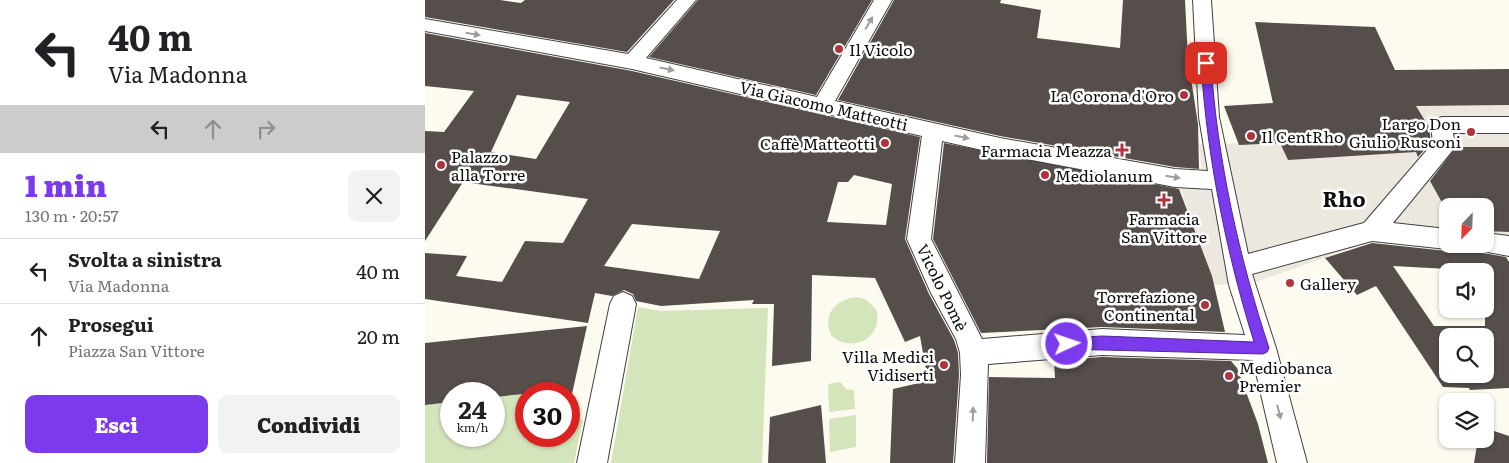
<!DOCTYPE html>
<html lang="it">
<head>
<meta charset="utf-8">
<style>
	:root { --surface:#fff; --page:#f2f2f2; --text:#202124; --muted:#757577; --line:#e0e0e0; --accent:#7c3aed }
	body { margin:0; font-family:Literata,serif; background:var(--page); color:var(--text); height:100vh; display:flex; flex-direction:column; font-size:19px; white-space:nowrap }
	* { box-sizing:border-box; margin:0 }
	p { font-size:16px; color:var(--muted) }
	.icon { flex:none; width:28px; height:28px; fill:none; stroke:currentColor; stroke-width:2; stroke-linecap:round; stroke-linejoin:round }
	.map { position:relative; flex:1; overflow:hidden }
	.side { display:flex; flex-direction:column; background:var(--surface); width:425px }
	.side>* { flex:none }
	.hud { background:#fff; color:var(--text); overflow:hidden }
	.needle { width:32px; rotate:203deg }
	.buttons { position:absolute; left:1014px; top:198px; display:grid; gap:10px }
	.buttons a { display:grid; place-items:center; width:55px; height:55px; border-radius:10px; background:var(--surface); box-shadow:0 1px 4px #0004; font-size:25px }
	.speed { position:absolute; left:15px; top:382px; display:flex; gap:10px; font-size:25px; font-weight:700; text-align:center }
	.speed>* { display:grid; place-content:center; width:65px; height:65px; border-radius:50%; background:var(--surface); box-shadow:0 1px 4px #0004; line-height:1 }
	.speed small { font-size:12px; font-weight:400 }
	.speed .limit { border:8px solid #d22; background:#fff; color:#111 }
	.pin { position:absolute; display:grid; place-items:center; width:42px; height:42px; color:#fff; margin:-21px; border-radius:10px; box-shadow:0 2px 8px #0006 }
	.me { position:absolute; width:55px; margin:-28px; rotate:87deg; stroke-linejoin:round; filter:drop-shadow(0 0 4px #0008) }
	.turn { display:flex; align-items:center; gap:18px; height:105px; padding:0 25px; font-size:22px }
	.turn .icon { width:65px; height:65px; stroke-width:2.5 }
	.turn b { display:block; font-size:35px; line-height:42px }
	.lanes { display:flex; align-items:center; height:48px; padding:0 25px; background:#0003; justify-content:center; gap:25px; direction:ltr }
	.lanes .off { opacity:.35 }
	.round { display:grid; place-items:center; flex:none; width:52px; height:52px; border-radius:10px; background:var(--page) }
	.head { display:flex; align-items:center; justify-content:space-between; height:85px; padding:0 25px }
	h1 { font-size:30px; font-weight:800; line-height:38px; color:var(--accent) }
	.button { display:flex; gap:10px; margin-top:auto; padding:10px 25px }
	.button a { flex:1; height:58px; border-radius:10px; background:var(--accent); color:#fff; font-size:20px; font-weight:800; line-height:58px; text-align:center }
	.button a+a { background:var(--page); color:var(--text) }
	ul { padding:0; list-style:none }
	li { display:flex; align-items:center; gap:15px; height:65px; padding:0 25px; border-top:1px solid var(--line) }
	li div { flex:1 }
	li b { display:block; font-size:19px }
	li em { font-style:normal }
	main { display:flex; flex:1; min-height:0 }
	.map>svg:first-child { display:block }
</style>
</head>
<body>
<main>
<section class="side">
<div class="hud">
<div class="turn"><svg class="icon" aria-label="left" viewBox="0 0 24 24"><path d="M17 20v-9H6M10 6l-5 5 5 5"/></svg><div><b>40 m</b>Via Madonna</div></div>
<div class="lanes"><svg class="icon" aria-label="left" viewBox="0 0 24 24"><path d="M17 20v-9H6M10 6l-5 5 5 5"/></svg><svg class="icon off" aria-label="ahead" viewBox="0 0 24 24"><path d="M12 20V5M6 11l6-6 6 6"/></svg><svg class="icon off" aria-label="right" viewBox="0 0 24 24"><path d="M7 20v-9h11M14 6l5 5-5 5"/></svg></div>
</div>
<div class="head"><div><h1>1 min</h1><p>130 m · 20:57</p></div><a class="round"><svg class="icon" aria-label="close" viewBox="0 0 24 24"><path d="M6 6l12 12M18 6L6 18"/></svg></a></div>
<ul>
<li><svg class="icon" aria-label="left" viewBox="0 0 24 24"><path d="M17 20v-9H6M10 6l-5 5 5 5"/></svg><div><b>Svolta a sinistra</b><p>Via Madonna</p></div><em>40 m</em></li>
<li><svg class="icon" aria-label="ahead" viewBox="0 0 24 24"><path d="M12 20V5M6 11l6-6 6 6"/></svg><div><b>Prosegui</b><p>Piazza San Vittore</p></div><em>20 m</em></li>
</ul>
<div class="button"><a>Esci</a><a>Condividi</a></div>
</section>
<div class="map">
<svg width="1084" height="463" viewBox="0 0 1084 463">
	<rect width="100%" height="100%" fill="#fdfaef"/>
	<!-- green -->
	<g fill="#d4e5bc">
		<path d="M432 297 440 299 451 309C460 337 426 355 406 335 397 314 411 299 432 297Z"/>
		<path d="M213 307 236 311 343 308 337 463H186Z"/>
		<path d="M415 382 421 389 429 390 430 409 404 412 403 384Z"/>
		<path d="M98 394 93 412 101 411V436H144V421L158 419 149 463H0V405L26 402V436H69V397Z"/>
		<path d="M431 415V447L405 452 404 419Z"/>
	</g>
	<!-- plaza -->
	<path fill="#ede8df" d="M1084 105V147L1024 148 1032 162H1016L1019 169 1000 171 1022 208V244H1060V216H1065L1074 232H1084V253L945 242 828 283 789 285 754 185 778 188 774 144 855 143 863 160 975 153 1013 145 1014 141 991 106Z"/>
	<!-- building -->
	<g fill="#554e4b" fill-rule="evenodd">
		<path d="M0 0H75L96 3 100 0H249L202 52 0 17Z"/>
		<path d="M273 0H447L391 95 224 57Z"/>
		<path d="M469 0H576L575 3 616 10 612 38 695 48 698 0H760L763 59 773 124 774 169 750 167 575 136 413 100Z"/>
		<path d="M830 22 950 27 970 70 1084 69V105L991 106 1004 127 1006 142 993 157 991 152 863 160 855 143 814 145 799 106 848 103Z"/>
		<path d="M0 33 207 71 495 137 480 239 504 294 529 340 533 353 534 375 528 463H465L468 389 503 381 495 336 480 342 450 278 387 275 386 361 347 366 349 304H327L329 300 236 306 211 301 208 294 199 290 187 296 170 293 163 323 0 299V253L42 256 31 276 77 282 100 241 138 243 163 199 38 182 0 241V131L19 132 49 91 0 86ZM92 95 145 102 111 159 66 152ZM429 175 467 184 461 225 402 222 413 182H423ZM207 224 243 227 295 231 274 279 179 266Z"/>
		<path d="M519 143 754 189 787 276 800 332 677 327 556 333 508 239Z"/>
		<path d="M1031 147H1084V232L1060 231V206L1020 208 1005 181Z"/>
		<path d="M947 243 1022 251 1030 248 1049 249 1052 252 1081 257 1084 262V388L1045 390 1044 388 1018 387 951 286 932 295 900 258ZM968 266 1060 271V326H1009ZM1022 336H1060V374H1022Z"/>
		<path d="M162 326 147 394H99L69 397V394H26V402L0 405V343Z"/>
		<path d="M677 357 806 361 812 368 833 424 843 463H562L564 377 630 378 629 361Z"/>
		<path d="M396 405 401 463H343L345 417Z"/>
		<path d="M1060 428 1084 436V463H1049L1053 439H1060Z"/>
	</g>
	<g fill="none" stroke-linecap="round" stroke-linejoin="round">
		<defs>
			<g id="street">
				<path d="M252 0H271L221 58 392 97 449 0H467L410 101 575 138 750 169 783 171 774 117 768 0H786L794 117 823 254 939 223 1008 143 1006 125 1010 119 1017 117H1084V133H1028L1030 145 1027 151 968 223 1022 229V244H1032L1030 246 1022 249 947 241 827 274 851 348 882 463H852L828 360 677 355 563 364 560 463H530L536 375 535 353 531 339 506 293 482 239 497 136 207 69 0 31V19L203 54ZM517 141 575 154 750 187 787 189 804 285 820 335 677 329 557 339 506 239Z"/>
				<path d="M1060 233 1084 236V256L1052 250 1048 244H1060Z"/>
				<path d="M198 292 207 296 211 304 182 463H152L185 304 189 296Z"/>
			</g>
		</defs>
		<!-- street casing -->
		<use href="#street" stroke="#404040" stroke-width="2"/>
		<!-- street -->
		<use href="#street" fill="#fff" fill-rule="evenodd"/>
	</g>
	<!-- one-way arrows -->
	<defs><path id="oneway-solid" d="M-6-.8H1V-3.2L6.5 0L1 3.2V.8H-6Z" transform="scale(1.25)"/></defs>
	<g fill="#9e9e9e">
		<use href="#oneway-solid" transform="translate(444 23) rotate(-60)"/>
		<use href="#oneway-solid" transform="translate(48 34) rotate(9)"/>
		<use href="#oneway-solid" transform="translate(242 69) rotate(12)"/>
		<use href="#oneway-solid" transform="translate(537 137) rotate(12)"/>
		<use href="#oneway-solid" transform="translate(748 177) rotate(9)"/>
		<use href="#oneway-solid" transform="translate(854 412) rotate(76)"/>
		<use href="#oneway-solid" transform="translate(548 414) rotate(-88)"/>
	</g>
	<!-- route -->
	<path fill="#7c3aed" stroke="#51269a" d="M781 60 786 63C792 159 814 257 844 348L842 352 838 354 638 349 636 344 638 340 642 338 677 336 829 342C801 252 782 157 776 63Z"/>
	<!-- markers -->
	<g fill="#b03340" stroke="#fff" stroke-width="2">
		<circle cx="414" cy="49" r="5"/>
		<circle cx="759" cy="95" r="5"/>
		<circle cx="1046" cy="132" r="5"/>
		<circle cx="826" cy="136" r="5"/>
		<circle cx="460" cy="143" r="5"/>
		<path d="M694.5 142.5h5v5h5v5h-5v5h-5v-5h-5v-5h5z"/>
		<circle cx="16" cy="165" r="5"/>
		<circle cx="620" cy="175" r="5"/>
		<path d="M736.5 192.5h5v5h5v5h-5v5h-5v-5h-5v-5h5z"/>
		<circle cx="865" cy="283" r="5"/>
		<circle cx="780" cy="305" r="5"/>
		<circle cx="519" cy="365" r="5"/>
		<circle cx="804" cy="376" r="5"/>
	</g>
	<g text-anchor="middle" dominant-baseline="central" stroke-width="5" stroke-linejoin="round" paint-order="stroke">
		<!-- poi labels -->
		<g font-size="16" fill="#0d0d0d" stroke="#fff" text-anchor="start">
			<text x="424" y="49">Il Vicolo</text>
			<text x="749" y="95" text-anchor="end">La Corona d'Oro</text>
			<text x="1036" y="123" text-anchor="end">Largo Don<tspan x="1036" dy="18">Giulio Rusconi</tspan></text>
			<text x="836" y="136">Il CentRho</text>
			<text x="450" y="143" text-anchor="end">Caffè Matteotti</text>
			<text x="687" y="150" text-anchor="end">Farmacia Meazza</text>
			<text x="26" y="156">Palazzo<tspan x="26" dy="18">alla Torre</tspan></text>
			<text x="630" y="175">Mediolanum</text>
			<text x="739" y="218" text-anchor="middle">Farmacia<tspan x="739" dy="18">San Vittore</tspan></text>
			<text x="875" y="283">Gallery</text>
			<text x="770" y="296" text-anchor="end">Torrefazione<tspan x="770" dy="18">Continental</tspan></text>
			<text x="509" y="356" text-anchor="end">Villa Medici<tspan x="509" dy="18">Vidiserti</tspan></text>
			<text x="814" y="367">Mediobanca<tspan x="814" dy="18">Premier</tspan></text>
		</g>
		<!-- street labels -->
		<g font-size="16" fill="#0d0d0d" stroke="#fff">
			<text transform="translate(399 105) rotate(13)">Via Giacomo Matteotti</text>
			<text transform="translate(518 287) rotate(64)">Vicolo Pomè</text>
		</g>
		<!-- district labels -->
		<g font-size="21" font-weight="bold" fill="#0d0d0d" stroke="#fff">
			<text x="919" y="197">Rho</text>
		</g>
	</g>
</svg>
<div class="buttons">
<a><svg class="needle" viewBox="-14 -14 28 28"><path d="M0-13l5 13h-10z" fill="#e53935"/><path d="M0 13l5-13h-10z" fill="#757577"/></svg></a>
<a><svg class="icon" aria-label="sound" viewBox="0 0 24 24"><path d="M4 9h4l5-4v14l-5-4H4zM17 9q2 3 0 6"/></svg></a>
<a><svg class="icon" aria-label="search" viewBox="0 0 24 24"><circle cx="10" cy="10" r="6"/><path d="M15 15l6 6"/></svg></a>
<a><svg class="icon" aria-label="layers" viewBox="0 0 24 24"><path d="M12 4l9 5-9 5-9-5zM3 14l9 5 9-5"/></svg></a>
</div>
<div class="speed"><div>24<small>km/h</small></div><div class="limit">30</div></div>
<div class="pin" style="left:781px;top:63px;background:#d93025"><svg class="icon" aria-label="arrive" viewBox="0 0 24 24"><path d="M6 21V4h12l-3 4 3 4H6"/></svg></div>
<svg class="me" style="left:642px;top:344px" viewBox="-20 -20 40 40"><circle r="17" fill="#7c3aed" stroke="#fff" stroke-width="3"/><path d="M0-11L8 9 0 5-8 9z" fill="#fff"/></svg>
</div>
</main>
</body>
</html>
